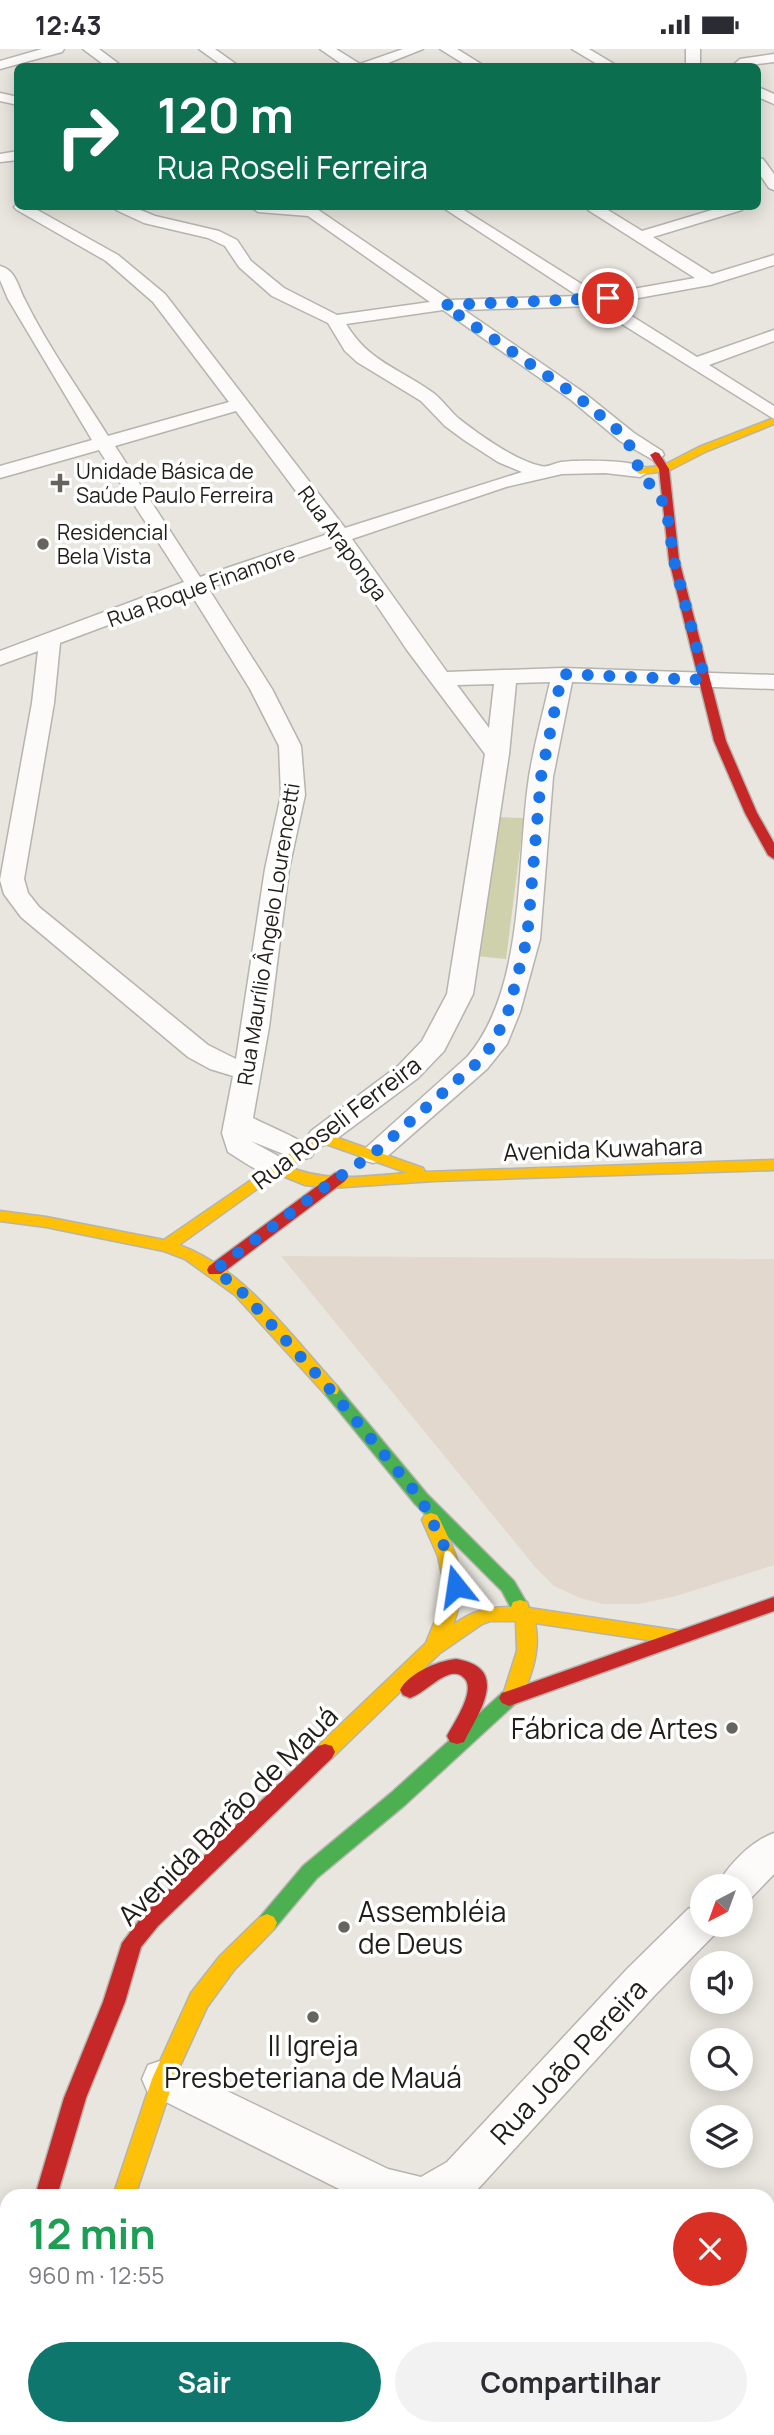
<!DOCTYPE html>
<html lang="pt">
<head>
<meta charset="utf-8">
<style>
	:root { --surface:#fff; --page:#f2f2f3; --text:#2b2b33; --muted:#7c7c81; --accent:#0f766e }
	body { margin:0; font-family:Manrope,sans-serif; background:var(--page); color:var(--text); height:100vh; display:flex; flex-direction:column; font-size:26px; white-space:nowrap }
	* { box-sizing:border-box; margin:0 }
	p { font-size:23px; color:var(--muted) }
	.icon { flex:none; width:38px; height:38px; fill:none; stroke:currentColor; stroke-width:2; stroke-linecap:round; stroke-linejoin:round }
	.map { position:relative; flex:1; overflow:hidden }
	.side { position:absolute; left:0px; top:2140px; width:775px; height:247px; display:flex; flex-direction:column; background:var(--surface); border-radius:21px 21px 0 0; box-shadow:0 4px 18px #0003 }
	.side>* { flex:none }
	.top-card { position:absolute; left:14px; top:14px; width:747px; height:147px; border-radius:10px; box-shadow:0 4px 18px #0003; background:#0b6e4f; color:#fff; overflow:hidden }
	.needle { width:46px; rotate:221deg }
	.buttons { position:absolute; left:690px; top:1825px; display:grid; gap:14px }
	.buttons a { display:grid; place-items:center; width:63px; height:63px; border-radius:50%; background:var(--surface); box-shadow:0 4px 18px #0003; font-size:35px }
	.pin { position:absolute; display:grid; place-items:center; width:60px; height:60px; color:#fff; margin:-30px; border:4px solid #fff; border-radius:50%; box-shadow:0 2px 7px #0007 }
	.me { position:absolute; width:77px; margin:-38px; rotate:345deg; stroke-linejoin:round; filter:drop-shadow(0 0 5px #0008) }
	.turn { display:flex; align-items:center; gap:24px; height:147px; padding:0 28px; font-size:32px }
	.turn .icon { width:91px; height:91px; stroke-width:2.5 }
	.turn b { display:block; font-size:49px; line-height:60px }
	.round { display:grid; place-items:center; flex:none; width:74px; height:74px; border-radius:37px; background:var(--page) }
	.head { display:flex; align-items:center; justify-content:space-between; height:119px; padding:0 28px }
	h1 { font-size:42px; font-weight:700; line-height:52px; color:#1e9e55 }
	.action { display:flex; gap:14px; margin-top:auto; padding:14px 28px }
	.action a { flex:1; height:80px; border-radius:42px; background:var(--accent); color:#fff; font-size:28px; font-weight:700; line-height:80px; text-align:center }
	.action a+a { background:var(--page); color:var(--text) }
	.status { display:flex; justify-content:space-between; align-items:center; height:49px; padding:0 35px; background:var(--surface); direction:ltr }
	.status svg { height:19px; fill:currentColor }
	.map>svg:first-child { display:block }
</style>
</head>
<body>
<div class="status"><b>12:43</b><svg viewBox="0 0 49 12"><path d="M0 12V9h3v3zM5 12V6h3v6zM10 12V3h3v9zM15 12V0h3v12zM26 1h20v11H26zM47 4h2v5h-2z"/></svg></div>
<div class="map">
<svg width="774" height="2386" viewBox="0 0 774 2386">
	<rect width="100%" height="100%" fill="#e8e6de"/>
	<!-- industrial -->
	<path fill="#e3d8cd" d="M281 1207 774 1210V1516L676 1547 639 1555H603L580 1549 554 1537 536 1519Z"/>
	<!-- green -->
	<path fill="#ced1ab" d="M496 768 524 769 506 910 476 907Z"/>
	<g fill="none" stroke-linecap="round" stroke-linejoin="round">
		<defs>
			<g id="street">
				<path d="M42 0H64L62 3 0 20V12Z"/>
				<path d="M83 0H99L123 18H107Z"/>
				<path d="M199 0H215L240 18H224Z"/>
				<path d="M320 0H336L360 15 403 0H423L378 18H346Z"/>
				<path d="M440 0H457L486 18H469Z"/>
				<path d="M572 0H589L619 18H602Z"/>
				<rect x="686" y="0" width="14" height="18"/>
				<path d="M774 5V13L731 18 740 10Z"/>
				<path d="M758 38 774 45V55L758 48Z"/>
				<path d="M0 44 18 48V56L0 52Z"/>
				<path d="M18 102V111L0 113V105Z"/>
				<path d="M758 109 763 110 774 125V141L769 139 758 123Z"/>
				<path d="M18 154V158H32L118 206 165 245 345 479 522 423 498 413 464 391 445 377 421 352 357 313 345 302 328 274 272 247 239 218 225 197 208 189 144 174 116 161 114 158H133L155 167 219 182 237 191 251 212 284 239 337 266 430 253 308 167 258 163 251 158H314L450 251 578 247 442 158H459L599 246 695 229 588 161 586 158H603L642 182 722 158H744L742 161 653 188 712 225 774 206V216L710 236 611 254 697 308 774 281V292L709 316 774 357V370L593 257 464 261 583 343 634 384 662 402 664 406 655 412 620 392 571 351 443 261 346 275C369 313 397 318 432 343 442 350 449 361 458 369 478 385 516 412 541 417 547 419 555 414 561 413 578 411 640 410 650 422L640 428 605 424 562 425 506 438 352 490 447 623 562 619 774 626V640L572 633 553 728 540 890 520 963 507 995 487 1020 383 1111 373 1114 363 1111 359 1105 467 1008C526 940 516 813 529 728 534 696 543 664 550 633L516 634 509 705 473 945 444 1002 418 1029 331 1094 321 1097 311 1094 307 1088 311 1082 398 1017 422 992 447 945 485 705 407 601 336 496 208 539 272 640 301 697 305 746 289 820 269 978 253 1069C266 1076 310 1094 315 1102L311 1108 301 1111 291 1108 251 1092 287 1112 291 1119 287 1126C266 1131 246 1114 228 1103L222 1084 233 1027 210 1020 188 1008 21 868 4 845 0 831 32 654 38 602 0 616V602L184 533 99 401 0 429V417L92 391 8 250 0 231V217C16 221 18 238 25 251 48 298 80 342 108 387L229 353 153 253 106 212 17 161 14 158ZM236 362 328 485 200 528 115 397ZM191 545 250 640 279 697 281 746 265 820 236 1010 208 996 39 858 28 844 24 830 54 654 60 594ZM494 635 489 679 457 636Z"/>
				<path d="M774 1784V1825L750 1850 740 1853V1838H717C727 1816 752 1792 774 1784Z"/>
				<path d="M702 1855V1876H720L716 1884 655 1946 477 2141 468 2147H353L148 2044 142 2030 148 2016 163 2011 388 2120 421 2128 447 2113 627 1920 688 1860Z"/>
				<path d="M774 2302V2348L768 2349V2303Z"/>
				<rect x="517" y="2380" width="46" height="6"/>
			</g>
			<g id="fast">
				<path d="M331 1335 337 1337 427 1445 514 1532 529 1558 527 1563 520 1565 513 1563 502 1542 415 1455 325 1345 323 1341 325 1337Z"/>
				<path d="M509 1641 516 1644 519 1649 516 1654 405 1756 317 1829 274 1880 267 1883 260 1880 257 1874 260 1868 303 1817 391 1744 502 1644Z"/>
				<path d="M7 2272V2321L0 2324V2275Z"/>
			</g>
			<g id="slow">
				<path d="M774 369V375L707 402 668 422 640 425 635 422 640 419 662 417 699 398Z"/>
				<path d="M321 1083 423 1119 425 1123 774 1111V1121L434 1132 330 1139 305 1136 278 1125 179 1196C245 1220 291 1287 337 1337L339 1341 337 1345H325L235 1246 185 1210 164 1202 46 1178 0 1172V1162L46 1168 164 1191ZM323 1094 408 1124C367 1127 327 1134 289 1118Z"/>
				<path d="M431 1464 437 1466 440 1471C459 1510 469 1533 453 1576 472 1562 488 1558 511 1558L513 1553 520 1551 527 1553 529 1559 675 1581 682 1583 684 1588 682 1593 675 1595 535 1574C541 1600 531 1629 520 1651L513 1654 506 1651 503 1646 517 1602 516 1572H490L482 1575 440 1604 332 1709 325 1711 318 1709 315 1703 318 1697 426 1594 439 1562 444 1535 438 1507 422 1471 425 1466Z"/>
				<path d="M267 1865 274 1868 277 1874 274 1880 234 1921 207 1958 174 2030 135 2147H113L152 2030 191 1944 220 1907 260 1868Z"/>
			</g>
			<g id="jam">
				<path d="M655 403 659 404 669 420 679 511 726 692 757 764 774 794V810L768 806 745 764 714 692 669 511 659 420 650 406Z"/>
				<path d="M340 1123 345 1124 348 1128 345 1132 221 1225H209L207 1221 209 1217 335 1124Z"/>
				<path d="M774 1548V1562L509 1657 502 1654 499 1649 502 1644Z"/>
				<path d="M456 1610C511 1619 479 1663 464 1693L457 1695 450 1693 447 1687C454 1674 478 1639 463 1628 459 1624 453 1624 448 1626 434 1631 424 1644 410 1649L403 1646 400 1641C409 1624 437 1612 456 1610Z"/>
				<path d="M325 1695 332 1697 335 1703 332 1709 158 1877 141 1898 125 1953 86 2049 57 2147H35L64 2049 103 1953 122 1894 144 1865 318 1697Z"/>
				<path d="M43 2380H67L66 2386H42Z"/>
			</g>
		</defs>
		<!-- street casing -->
		<use href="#street" stroke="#b5b4ae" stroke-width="3"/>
		<!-- fast casing -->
		<use href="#fast" stroke="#b5b4ae" stroke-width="3"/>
		<!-- slow casing -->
		<use href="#slow" stroke="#b5b4ae" stroke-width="3"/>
		<!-- jam casing -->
		<use href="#jam" stroke="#b5b4ae" stroke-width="3"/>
		<!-- street -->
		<use href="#street" fill="#fcfbfa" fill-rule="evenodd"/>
		<!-- fast -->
		<use href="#fast" fill="#4caf50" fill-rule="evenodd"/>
		<!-- slow -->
		<use href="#slow" fill="#ffc107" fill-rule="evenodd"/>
		<!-- jam -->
		<use href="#jam" fill="#c62828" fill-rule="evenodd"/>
	</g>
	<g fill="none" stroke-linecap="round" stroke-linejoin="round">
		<!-- route -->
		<path stroke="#1a73e8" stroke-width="12" stroke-dasharray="0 21.6" d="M456 1537 451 1511 421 1450 328 1338 241 1242 215 1221 330 1134 373 1105 477 1014 493 995 508 963 527 890 541 728 562 625 705 631 674 512 666 457 640 422 626 388 577 347 444 256 608 249"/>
	</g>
	<!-- markers -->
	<g fill="#66645e" stroke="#fff" stroke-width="2.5">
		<path d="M56.5 423.5h7v7h7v7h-7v7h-7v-7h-7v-7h7z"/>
		<circle cx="43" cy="495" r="7"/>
		<circle cx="732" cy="1679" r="7"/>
		<circle cx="344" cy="1878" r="7"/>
		<circle cx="313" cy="1968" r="7"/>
	</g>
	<g text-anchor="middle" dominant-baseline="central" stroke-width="7" stroke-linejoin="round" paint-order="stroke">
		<!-- far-poi labels -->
		<g font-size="21" fill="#201e19" stroke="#fff" text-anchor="start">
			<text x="76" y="422">Unidade Básica de<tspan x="76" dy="24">Saúde Paulo Ferreira</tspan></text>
			<text x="57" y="483">Residencial<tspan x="57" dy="24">Bela Vista</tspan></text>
		</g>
		<!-- far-street labels -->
		<g font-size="21" fill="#201e19" stroke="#fff">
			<text transform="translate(343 494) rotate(54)">Rua Araponga</text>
			<text transform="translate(201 537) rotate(-20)">Rua Roque Finamore</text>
			<text transform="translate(268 885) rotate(-81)">Rua Maurílio Ângelo Lourencetti</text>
		</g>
		<!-- street labels -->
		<g font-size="24" fill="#201e19" stroke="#fff">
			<text transform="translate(336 1073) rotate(-37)">Rua Roseli Ferreira</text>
			<text transform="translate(603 1099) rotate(-2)">Avenida Kuwahara</text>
		</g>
		<!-- near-poi labels -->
		<g font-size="28" fill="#201e19" stroke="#fff" text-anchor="end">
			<text x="718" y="1679">Fábrica de Artes</text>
			<text x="358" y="1862" text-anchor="start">Assembléia<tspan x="358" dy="32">de Deus</tspan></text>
			<text x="313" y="1996" text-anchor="middle">II Igreja<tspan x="313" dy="32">Presbeteriana de Mauá</tspan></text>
		</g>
		<!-- near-street labels -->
		<g font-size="28" fill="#201e19" stroke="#fff">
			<text transform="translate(227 1766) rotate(-45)">Avenida Barão de Mauá</text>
			<text transform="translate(568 2012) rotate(-47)">Rua João Pereira</text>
		</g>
	</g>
</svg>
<div class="buttons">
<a><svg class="needle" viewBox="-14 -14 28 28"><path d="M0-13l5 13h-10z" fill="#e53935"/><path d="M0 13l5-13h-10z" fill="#7c7c81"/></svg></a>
<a><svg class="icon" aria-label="sound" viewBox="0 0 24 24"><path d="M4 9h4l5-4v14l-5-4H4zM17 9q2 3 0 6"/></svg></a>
<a><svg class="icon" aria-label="search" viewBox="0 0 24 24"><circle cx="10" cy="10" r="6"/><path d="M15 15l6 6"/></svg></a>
<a><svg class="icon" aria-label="layers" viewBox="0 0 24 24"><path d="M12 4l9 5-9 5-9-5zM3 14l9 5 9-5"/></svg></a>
</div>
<div class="pin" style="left:608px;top:249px;background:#d93025"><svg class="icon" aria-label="arrive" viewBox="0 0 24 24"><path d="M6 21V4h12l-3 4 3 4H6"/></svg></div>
<svg class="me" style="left:456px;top:1537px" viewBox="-20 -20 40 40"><path d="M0-17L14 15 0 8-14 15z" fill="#1a73e8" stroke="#fff" stroke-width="4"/></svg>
<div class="top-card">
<div class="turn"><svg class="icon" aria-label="right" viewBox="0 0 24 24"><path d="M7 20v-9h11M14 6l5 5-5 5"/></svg><div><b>120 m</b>Rua Roseli Ferreira</div></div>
</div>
<section class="side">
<div class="head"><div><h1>12 min</h1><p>960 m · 12:55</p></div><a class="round" style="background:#d93025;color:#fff"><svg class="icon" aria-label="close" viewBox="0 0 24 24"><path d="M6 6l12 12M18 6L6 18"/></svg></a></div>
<div class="action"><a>Sair</a><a>Compartilhar</a></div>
</section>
</div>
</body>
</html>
